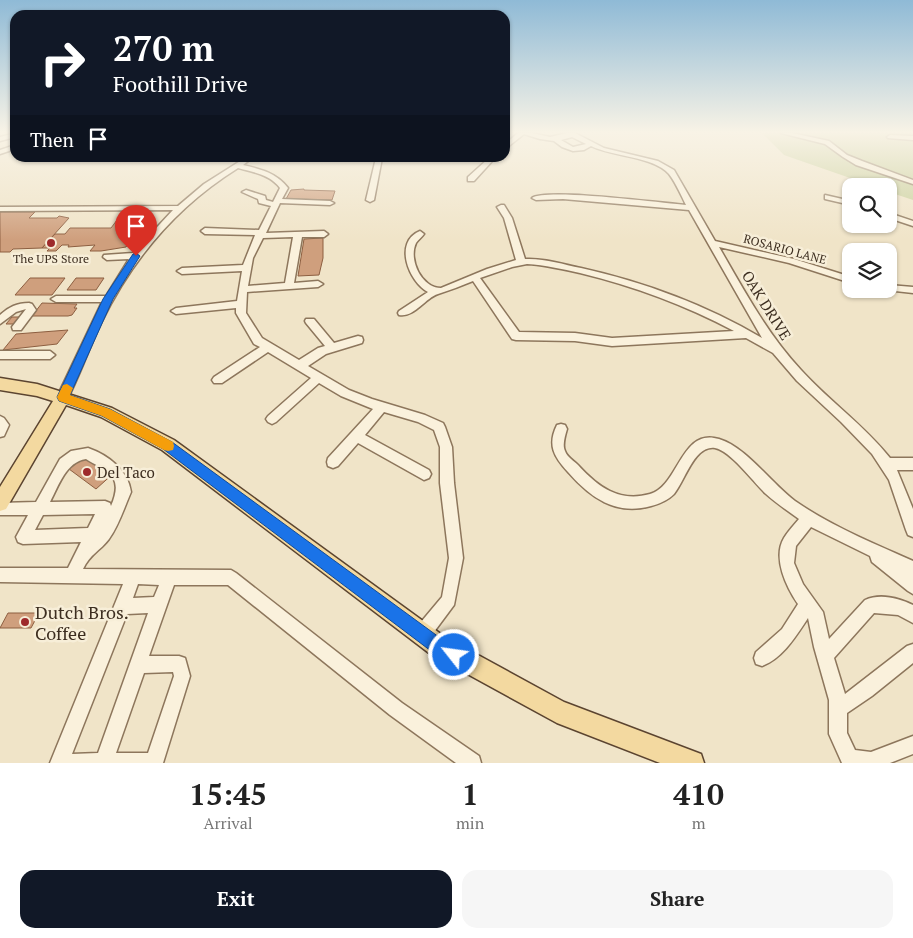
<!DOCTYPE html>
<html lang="en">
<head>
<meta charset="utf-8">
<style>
	:root { --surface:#fff; --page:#f6f6f6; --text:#222; --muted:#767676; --accent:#111827 }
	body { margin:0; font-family:"PT Serif",serif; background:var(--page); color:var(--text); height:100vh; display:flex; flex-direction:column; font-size:19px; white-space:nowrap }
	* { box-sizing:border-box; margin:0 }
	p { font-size:16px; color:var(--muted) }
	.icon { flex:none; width:28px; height:28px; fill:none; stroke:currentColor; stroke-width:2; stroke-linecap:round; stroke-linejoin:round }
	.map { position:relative; height:763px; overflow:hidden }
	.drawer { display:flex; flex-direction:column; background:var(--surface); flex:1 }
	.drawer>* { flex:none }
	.hud { position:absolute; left:10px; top:10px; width:500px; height:152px; border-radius:15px; box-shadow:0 1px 4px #0004; background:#111827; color:#fff; overflow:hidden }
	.tools { position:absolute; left:842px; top:178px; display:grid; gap:10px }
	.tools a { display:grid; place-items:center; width:55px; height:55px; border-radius:10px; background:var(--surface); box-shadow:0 1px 4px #0004; font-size:25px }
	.pin { position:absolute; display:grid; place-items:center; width:42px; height:42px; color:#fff; margin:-51px -21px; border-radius:50% 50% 50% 0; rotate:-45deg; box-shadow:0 0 5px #0007 }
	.pin .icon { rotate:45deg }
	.me { position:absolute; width:55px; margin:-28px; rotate:300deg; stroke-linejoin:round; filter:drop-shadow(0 0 4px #0008) }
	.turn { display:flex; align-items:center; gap:18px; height:105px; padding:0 20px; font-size:22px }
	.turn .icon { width:65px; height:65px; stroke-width:2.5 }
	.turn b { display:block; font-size:35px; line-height:42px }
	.then { display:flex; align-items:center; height:48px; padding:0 20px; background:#0003; gap:10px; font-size:19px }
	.eta { display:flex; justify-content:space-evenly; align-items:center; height:85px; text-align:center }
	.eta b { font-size:30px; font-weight:800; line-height:35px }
	.button { display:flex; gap:10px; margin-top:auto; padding:10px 20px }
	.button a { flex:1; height:58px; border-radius:15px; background:var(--accent); color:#fff; font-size:20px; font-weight:800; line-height:58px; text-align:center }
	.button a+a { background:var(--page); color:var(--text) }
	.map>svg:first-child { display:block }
</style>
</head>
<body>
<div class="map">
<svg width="913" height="763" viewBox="0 0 913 763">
	<rect width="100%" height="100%" fill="#f0e4c8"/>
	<!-- green -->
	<path fill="#c9cf9b" d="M762 133H913V200L889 192V186H873L784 155Z"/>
	<!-- building -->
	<g fill="#cf9f7d" stroke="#8d5f41">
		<path d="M304 189V190L335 191 332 200 286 199 291 190Z"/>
		<path d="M0 212H35L29 218H57L59 216 69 218 42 248 13 249 10 252H0Z"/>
		<path d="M149 215 136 234H132L127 240H130L126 247 101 251H90L95 245 68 247 69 245H62L56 251H47L50 248H42L55 234H65L70 228H111L120 216Z"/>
		<path d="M323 238V258L319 275 298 276 304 239Z"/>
		<path d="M30 278H65L52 295H15Z"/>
		<path d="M76 278H104L96 290H67Z"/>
		<path d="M42 303 77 304 74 308H77L72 315 68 316H32Z"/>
		<path d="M12 317H21L15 324H6Z"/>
		<path d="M68 330 57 344 3 350 16 334Z"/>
		<path d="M88 453 115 472 96 489 69 469Z"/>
		<path d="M8 613H39L31 628H0Z"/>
	</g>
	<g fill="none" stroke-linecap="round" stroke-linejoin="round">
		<defs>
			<g id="minor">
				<path d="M15 133V137L0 141V137Z"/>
				<path d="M518 133H532L550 137 567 133H575L604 148 658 161 674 170 715 241 794 259 851 277V283L789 263 719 247C744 290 767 334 801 370 829 401 864 425 890 458H913V470H897L913 509V537L908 535 906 530 889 480 872 454 841 422 797 381 773 353 746 338 612 346 575 341 516 340 512 339 473 281C461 286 450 290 438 294 425 298 414 318 399 315L398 313 399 311 428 292C409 282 393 242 420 231L424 234C422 237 418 240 416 243 408 260 422 288 441 288L487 269 516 260 504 218 497 207 501 205H504L512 218 525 259C544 258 562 264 581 268 644 282 706 305 762 338L689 210 563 199 536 200 532 198C546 188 662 203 686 205 681 195 676 183 669 174 653 156 613 157 591 146L584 150 573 151 562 147 554 141 540 139 524 134 505 149V144ZM572 137 586 144 573 147 561 140ZM527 264C545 265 562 269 580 273 634 286 685 305 734 331L612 338 575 333 519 332 480 278 512 267Z"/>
				<path d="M781 133H792L829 141 847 155 862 161 913 180V184L856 165 843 157 825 144Z"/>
				<path d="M890 135 913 136V140L888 138 887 137Z"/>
				<path d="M15 145V149L0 154V150Z"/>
				<path d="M245 158H252L243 165C260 169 277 173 288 188L282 199 330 201 334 203 330 205 280 203 266 233 324 231 328 234 324 237H302L294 283 318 281 323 284 318 287 247 292 246 313 262 338 299 360 318 348 325 346 306 323 305 321 306 319H314L334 343 358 336 362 337 363 340 362 343 326 354 308 366 349 390 372 399 425 415 443 423 445 427 452 447 454 483 463 558 454 605 428 640 422 642 416 640 414 634 416 628 442 597 449 558 440 483V447L434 430 418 422 384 412 365 435 429 470 431 474 429 478 424 480 358 443 338 466 333 468 328 466 327 462 328 458 373 409 341 396 319 383 276 422 272 424 268 422 266 419 268 416 311 378 268 352 222 383H214L212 380 214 377 260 347 254 344 236 313V308L176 314 171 311 176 308 237 301 242 271 182 274 177 271 182 268 243 265 255 235 205 234 201 231 205 228 259 230 271 206 259 203 258 199 242 192 246 190 265 196 266 200 273 202 280 188C271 175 253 172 238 168 177 206 132 259 101 323 89 348 80 375 67 400H59L57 397 102 302H56L51 299 56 296H106L129 259 107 260 103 257 104 255 133 253 173 210 0 211V207L178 206 204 184ZM293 237 285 283 248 286 253 258 263 238Z"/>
				<path d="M376 158H382L374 200 370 202 366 200Z"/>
				<path d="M489 158H495L474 181H468V177Z"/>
				<path d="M825 195 851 201V205L825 199Z"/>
				<path d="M889 213 913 221V226L889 218Z"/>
				<path d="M889 285 913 287V293L886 290 885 289H889Z"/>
				<path d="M29 303 32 304 36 310 21 330H13L12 327 26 309 16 312 0 324V315C9 307 17 303 29 303Z"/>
				<path d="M0 351H50L55 355 50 359H0Z"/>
				<path d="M0 416 4 418 9 425 4 436 0 437Z"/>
				<path d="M561 424 565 425 567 429C565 436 562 445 565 451 567 457 574 461 578 465 597 486 619 503 650 494 679 486 681 427 719 439 746 447 771 483 795 501 831 526 873 543 913 561V594L908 591 872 562 870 556 811 527 796 546 794 563 803 584 823 612 829 639 865 600C880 593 899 598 913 605V623L898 615 874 613 834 658 845 694 907 646 913 644V663L872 696 847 713V733L855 750 871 752 913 736V754L890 763H842L829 734V700L814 647 808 618C796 636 783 658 762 666L756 664 754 658 756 652 782 629 798 604C787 588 772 558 784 538 788 531 794 525 799 519 788 511 776 503 766 494 754 483 731 451 715 448 694 445 685 481 674 494 668 500 659 504 651 506 615 516 590 497 568 472 554 457 547 445 557 425Z"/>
				<path d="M88 448C108 455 128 470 131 492 124 508 119 525 109 539 100 551 90 554 83 569L231 570 236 573 402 703 479 756 481 763H456L390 715 228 585H174L149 656H179L185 658 190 676 163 763H50L123 584 0 582V568H68L81 542 23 544 18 542 16 537 28 515H0V503L36 502 60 459 71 451ZM86 459C109 473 124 476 111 506L110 503 105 501 50 502C59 485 66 462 86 459ZM95 514 88 528 35 530 43 515ZM138 584 159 585 154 597 133 598ZM148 613 98 753 72 754 127 614ZM173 672 174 676 148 753H116L144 673Z"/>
			</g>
			<path id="major" d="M0 378 37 384 112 408 174 440 445 637 564 702 701 754 704 763H660L557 723 429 653 162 450 101 417 66 405 6 509 0 511V487L53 401 37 396 0 390Z"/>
		</defs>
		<!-- minor casing -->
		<use href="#minor" stroke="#8d765c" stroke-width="3"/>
		<!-- major casing -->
		<use href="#major" stroke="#5b4430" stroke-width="3"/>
		<!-- minor -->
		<use href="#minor" fill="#faf1dc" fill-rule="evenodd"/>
		<!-- major -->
		<use href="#major" fill="#f3d9a0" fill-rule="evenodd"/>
	</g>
	<!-- sky -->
	<linearGradient id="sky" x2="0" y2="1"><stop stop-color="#8fbad6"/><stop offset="0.55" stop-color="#f8f3e6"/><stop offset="1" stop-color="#f8f3e6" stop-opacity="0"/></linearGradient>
	<rect width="913" height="240" fill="url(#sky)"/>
	<!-- route -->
	<path fill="#1a73e8" stroke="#114b97" d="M136 253 140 256 113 299 70 395 110 409 172 442 443 640 460 649 463 655 460 661 454 663 431 651 163 449 102 416 59 401 57 397 103 299 133 254Z"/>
	<!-- slow -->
	<path fill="#f59e0b" d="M67 384 73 388 70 395 110 409 173 442 174 446 173 450 168 451 164 450 102 416 59 401 57 397 63 385Z"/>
	<!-- markers -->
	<g fill="#9e2a2b" stroke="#f7eed8" stroke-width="2">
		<circle cx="51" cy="243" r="5"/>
		<circle cx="87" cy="472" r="5"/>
		<circle cx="25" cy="622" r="5"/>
	</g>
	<g text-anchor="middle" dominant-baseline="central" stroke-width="5" stroke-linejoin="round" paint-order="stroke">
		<!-- far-street labels -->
		<g font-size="12" fill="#3d2e20" stroke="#f7eed8">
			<text transform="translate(785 249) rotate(15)">ROSARIO LANE</text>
		</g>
		<!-- far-poi labels -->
		<g font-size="12" fill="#3d2e20" stroke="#f7eed8">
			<text x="51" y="258">The UPS Store</text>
		</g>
		<!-- street labels -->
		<g font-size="15" fill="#3d2e20" stroke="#f7eed8">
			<text transform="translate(767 305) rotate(58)">OAK DRIVE</text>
		</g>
		<!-- poi labels -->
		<g font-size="15" fill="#3d2e20" stroke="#f7eed8" text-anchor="start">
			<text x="97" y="472">Del Taco</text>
		</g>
		<!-- near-poi labels -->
		<g font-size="18" fill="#3d2e20" stroke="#f7eed8" text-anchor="start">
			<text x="35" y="612">Dutch Bros.<tspan x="35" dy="21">Coffee</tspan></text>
		</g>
	</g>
</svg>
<div class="tools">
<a><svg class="icon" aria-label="search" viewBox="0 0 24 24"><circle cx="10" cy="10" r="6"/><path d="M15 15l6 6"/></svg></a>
<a><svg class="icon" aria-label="layers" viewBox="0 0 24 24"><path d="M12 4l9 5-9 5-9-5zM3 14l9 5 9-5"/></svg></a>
</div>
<div class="pin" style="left:136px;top:256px;background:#d93025"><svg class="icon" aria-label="arrive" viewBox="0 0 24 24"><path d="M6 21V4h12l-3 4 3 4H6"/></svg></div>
<svg class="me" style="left:454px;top:655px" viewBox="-20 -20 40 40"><circle r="17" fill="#1a73e8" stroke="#fff" stroke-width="3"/><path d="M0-11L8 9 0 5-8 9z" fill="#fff"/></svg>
<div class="hud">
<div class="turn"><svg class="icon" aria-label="right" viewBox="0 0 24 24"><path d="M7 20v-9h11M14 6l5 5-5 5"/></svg><div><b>270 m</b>Foothill Drive</div></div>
<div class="then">Then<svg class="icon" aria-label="arrive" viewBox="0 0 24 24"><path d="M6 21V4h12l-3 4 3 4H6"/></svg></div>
</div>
</div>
<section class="drawer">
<div class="eta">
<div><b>15:45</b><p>Arrival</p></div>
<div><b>1</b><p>min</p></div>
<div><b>410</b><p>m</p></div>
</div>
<div class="button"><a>Exit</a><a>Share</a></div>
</section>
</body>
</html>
